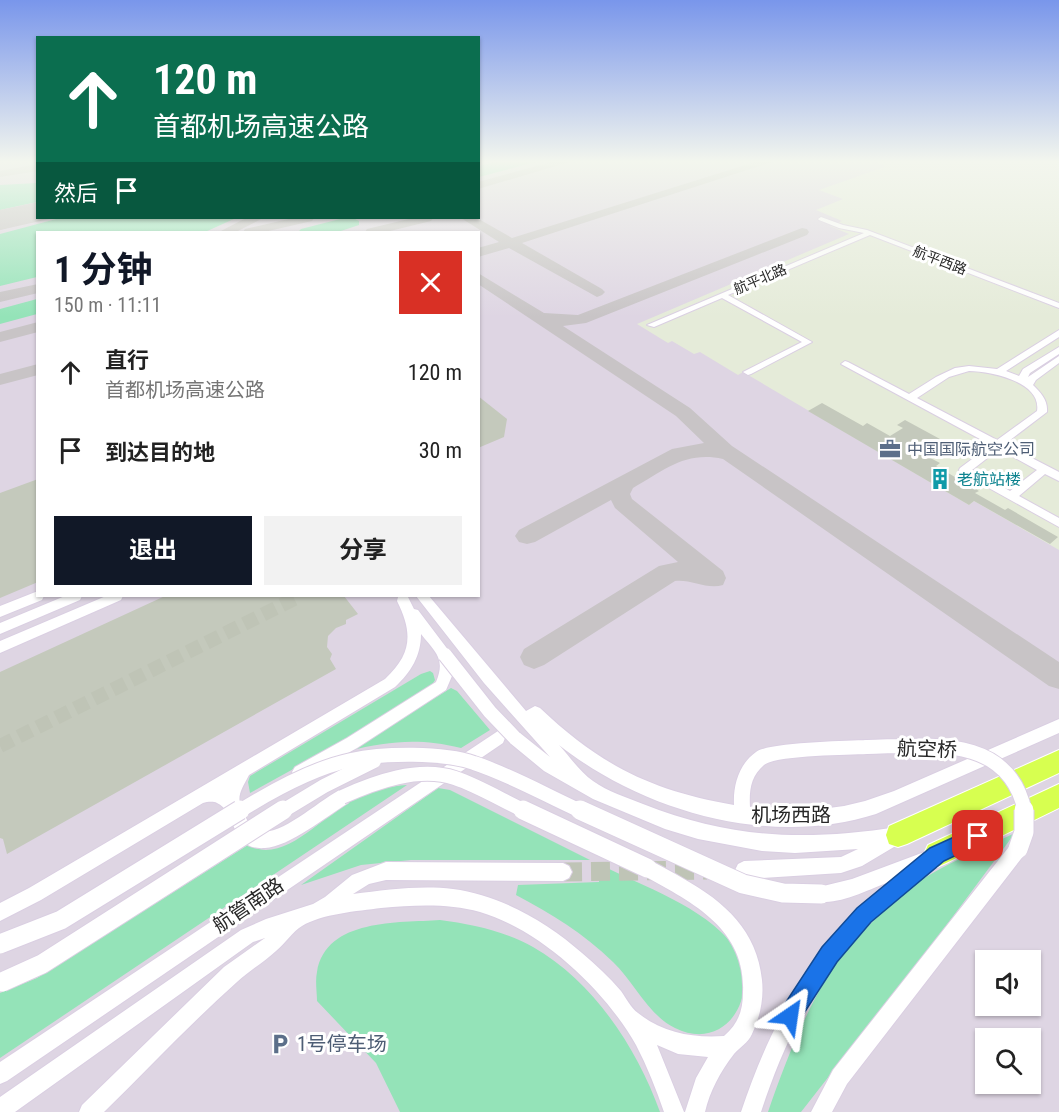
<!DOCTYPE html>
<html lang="zh">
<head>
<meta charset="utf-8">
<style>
	:root { --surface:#fff; --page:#f2f2f2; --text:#222; --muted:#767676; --accent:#111827 }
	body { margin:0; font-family:"Roboto Condensed","Noto Sans SC",sans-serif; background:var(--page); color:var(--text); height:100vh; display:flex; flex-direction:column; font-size:22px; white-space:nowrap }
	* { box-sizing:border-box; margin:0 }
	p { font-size:20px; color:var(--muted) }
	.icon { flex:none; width:33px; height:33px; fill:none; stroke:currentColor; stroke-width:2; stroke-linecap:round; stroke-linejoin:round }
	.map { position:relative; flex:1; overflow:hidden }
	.drawer { position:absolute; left:36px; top:231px; width:444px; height:366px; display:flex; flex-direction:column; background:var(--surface); border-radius:0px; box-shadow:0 2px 4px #0004 }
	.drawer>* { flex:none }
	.top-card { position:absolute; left:36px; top:36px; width:444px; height:183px; border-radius:0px; box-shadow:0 2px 4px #0004; background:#0b6e4f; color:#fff; overflow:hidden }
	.tools { position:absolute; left:975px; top:950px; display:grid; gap:12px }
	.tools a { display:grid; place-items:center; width:66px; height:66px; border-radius:0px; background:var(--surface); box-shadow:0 2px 4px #0004; font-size:30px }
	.pin { position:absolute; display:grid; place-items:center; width:51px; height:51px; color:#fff; margin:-26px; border-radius:12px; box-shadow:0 3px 9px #0006 }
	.me { position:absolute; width:66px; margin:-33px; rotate:32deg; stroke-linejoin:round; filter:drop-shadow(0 0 4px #0008) }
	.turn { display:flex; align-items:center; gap:21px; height:126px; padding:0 18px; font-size:27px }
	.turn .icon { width:78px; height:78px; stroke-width:2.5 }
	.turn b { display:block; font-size:42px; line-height:51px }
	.then { display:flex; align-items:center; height:57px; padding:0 18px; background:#0003; gap:12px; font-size:22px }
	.round { display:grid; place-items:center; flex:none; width:63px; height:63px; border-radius:0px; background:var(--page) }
	.head { display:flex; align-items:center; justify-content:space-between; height:102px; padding:0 18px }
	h1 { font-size:36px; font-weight:700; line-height:45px; color:var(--accent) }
	.action { display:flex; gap:12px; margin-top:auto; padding:12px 18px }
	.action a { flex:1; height:69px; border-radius:0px; background:var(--accent); color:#fff; font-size:24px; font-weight:700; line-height:69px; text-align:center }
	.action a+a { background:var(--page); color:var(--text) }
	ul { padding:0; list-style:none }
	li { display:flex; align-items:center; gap:18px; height:78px; padding:0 18px }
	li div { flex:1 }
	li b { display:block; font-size:22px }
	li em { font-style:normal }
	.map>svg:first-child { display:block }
</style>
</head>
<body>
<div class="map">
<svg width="1059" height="1112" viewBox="0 0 1059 1112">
	<rect width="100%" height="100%" fill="#e5ebd9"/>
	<!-- airport -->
	<path fill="#ded5e3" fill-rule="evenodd" d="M0 161H37L38 218H478L479 161H881L878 163 887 166 819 190 843 199 816 210 842 221 830 226 849 234 637 324 668 343 672 341 694 354 700 352 738 375 743 372 969 505 974 501 1059 550V1112H0ZM38 232H478V596H38ZM986 960H1030V1005H986ZM986 1038H1030V1083H986Z"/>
	<!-- green -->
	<g fill="#94e3b8">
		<path d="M499 161H539L479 177V166Z"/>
		<path d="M37 183V202L0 210V185Z"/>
		<path d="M60 218H236L205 232H38L37 277 0 286V234Z"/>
		<path d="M344 218H353L359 221V225L338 232H298L301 229Z"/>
		<path d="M37 299V314L0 324V309Z"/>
		<path d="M430 671 433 673 435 680 431 687 333 747 250 793 248 782 250 776 421 674Z"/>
		<path d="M451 688 457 691 490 730 461 748C419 738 390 741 348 751Z"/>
		<path d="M407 785 0 1058V993L37 978 248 845C284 866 324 814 353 799 368 791 390 786 407 785Z"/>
		<path d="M438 788 450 790 590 860H411L361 865 301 885Z"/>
		<path d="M1015 833 934 942 801 1112H768C797 1028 835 935 913 885 945 864 981 849 1015 833Z"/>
		<path d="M599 864C644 887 703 906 734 946 738 950 739 956 741 962 755 1005 721 1051 675 1028 648 1015 634 982 613 962 583 933 552 914 516 895L518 885 599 882Z"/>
		<path d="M440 920C471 924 505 931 533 947 593 981 637 1048 660 1112H400L376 1063 317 1001C317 992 315 981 317 972 326 918 399 923 440 920Z"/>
	</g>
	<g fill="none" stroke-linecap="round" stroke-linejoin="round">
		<!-- taxiway -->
		<g fill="#c8c4c6" fill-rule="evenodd">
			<path d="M555 161H573L478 189V182Z"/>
			<path d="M758 161H775L522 243 602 289 605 292 602 295 597 297 509 248 478 257V248L499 242 461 218H477L512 238Z"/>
			<path d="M38 164V171L0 177V171Z"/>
			<path d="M38 211V218H43L0 230V222Z"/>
			<path d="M246 218H263L236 232H219Z"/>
			<path d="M293 218H314L312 221 264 232H243L245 229Z"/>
			<path d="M413 218H433L431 221 386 232H365L367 229Z"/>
			<path d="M802 228 807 229 809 232 807 235 586 323 563 326 690 408 732 446 1059 662V689L1049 686 723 459C685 451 665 470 633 488L630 494 632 499 723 571 726 578 723 585C707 590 691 579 675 581L544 665 534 669 524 665 520 657 524 649 659 566 678 562 615 508 611 500 535 542 527 544 519 542 515 536 519 530 672 449 704 443 676 416 478 284V273L544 313 578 315Z"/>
			<path d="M38 284V293L0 302V292Z"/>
			<path d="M38 322V332L0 342V332Z"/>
			<path d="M38 364V375L0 385V374Z"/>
		</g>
		<!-- runway -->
		<path fill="#c8c4c6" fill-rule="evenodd" d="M38 202V218L49 219 0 230V210Z"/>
	</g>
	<!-- building -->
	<g fill="#c4c9bc">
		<path d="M478 396 507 419 504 437 478 448Z"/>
		<path d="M822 403 863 426 867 423 890 436 903 428 897 425 905 420 940 439 933 444 928 441 915 450 940 463 936 466 979 491 975 493 1005 510 1008 508 1058 537 1050 544 974 501 969 505 808 411Z"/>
		<path d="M38 479V582L0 598V493Z"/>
		<path d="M165 596H344L358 614 346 620V624L336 628 328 636 327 647 332 654 330 659 336 669 7 854 3 839 0 838V672Z"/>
	</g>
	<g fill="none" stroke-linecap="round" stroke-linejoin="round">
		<!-- minor-tunnel-far1 -->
		<path stroke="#bfc4b6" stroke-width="14" stroke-dasharray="14 7" stroke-linecap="butt" d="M0 746 300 596"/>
		<!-- minor-tunnel -->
		<path stroke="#bfc4b6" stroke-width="19" stroke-dasharray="19 9" stroke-linecap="butt" d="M563 872 707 870"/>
		<defs>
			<g id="minor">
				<path d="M821 217 843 225 867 230 1059 303V308L870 235 728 295 812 342 751 374 748 375 743 372 802 342 722 298 654 327 647 325 864 233 839 228 819 220 818 219Z"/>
				<path d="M1059 330V337L1006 371 1019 376 1023 369 1059 347V354L1030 373 1028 377 1059 356V363L1036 380 1033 385C1041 393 1048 400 1047 412L1005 444 1059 472V481L1045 474 1019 496 1059 518V527L960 472 959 470 960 468 991 445 841 364 845 361 848 362 909 394 936 377 955 368 969 366 997 369ZM969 371C990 371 1042 382 1037 411L997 440 917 398 949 377ZM999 449 1037 470 1010 491 972 470Z"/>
				<path d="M38 591V596H44L42 600 0 617V606Z"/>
				<path d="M65 596H82L80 600 0 634V623Z"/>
				<path d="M106 596H123L121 600 0 653V641Z"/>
				<path d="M403 596 408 597 414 609 418 610 452 655 455 669 446 690 357 748 305 777 300 779 295 777 292 772 295 767 347 738 436 682C446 658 435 652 421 634 421 656 411 672 395 687L249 775C239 794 235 798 246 818 249 824 253 830 259 831 282 837 321 798 342 789L348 791 350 797 348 803C327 816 289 847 265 848 230 851 237 812 217 803 213 801 207 802 203 803L41 900 0 921V903L29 888 385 679C412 654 413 633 397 601L398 597Z"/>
				<path d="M416 596H429L526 711 535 706 540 708C600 765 652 791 734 805 733 785 739 764 756 752 769 742 847 741 867 740L872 742 875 747 872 752 867 754C849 755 776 755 764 765 751 776 749 790 750 807L814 810 844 806 865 801 894 791 1059 719V733L876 814C771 848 644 812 559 745 570 757 580 772 593 781 608 792 626 797 643 804 732 839 805 841 898 827L904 829 906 835 904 841 862 866 841 873 744 879 738 876 735 870 738 864 744 861 841 857 858 849 795 853 762 851 698 839 665 829 593 799 544 771 510 743 508 738 510 733 515 731 520 733 550 757 484 683Z"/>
				<path d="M498 731 503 733 505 738 503 743 7 1081 0 1084V1062Z"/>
				<path d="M1018 841 1024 843 1026 849 1024 855 847 1084 832 1112H811L833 1070 1012 843Z"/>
				<path d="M937 846 943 848 945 854 943 860C911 886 878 912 851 943 808 992 781 1051 761 1112H741C772 1020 813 945 889 882 870 889 833 908 815 900L812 894 815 888 852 879 927 851Z"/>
				<path d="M647 859C660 865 672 872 684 879 725 902 757 931 762 980 764 999 760 1017 752 1034 748 1043 740 1047 734 1054 720 1072 710 1091 705 1112H685L696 1078 708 1057 678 1054 657 1045 684 1112H664C656 1089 647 1066 636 1045 605 990 541 930 480 912 448 903 414 905 381 908 358 911 321 914 302 926 293 931 285 944 276 951 264 962 249 971 237 982 191 1023 148 1069 104 1112H79L82 1105 224 967 265 938 253 942 15 1112H0V1097L241 930 266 919 313 904 325 897 352 875 386 862 563 863 569 866 572 872 569 878 563 881 386 880 369 884 353 894C386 890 420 885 453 889 500 895 547 922 582 953 596 965 609 977 621 991 626 998 631 1008 638 1013 663 1033 692 1038 724 1036 738 1024 743 1011 743 992 746 927 689 901 641 874L638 868 641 862Z"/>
			</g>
			<g id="highway">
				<path d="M1059 750V773L907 844 898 847 889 844 886 835 889 826Z"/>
				<path d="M1059 784V808L946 863 937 867 928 863 924 854 928 845Z"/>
			</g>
		</defs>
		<!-- minor casing -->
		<use href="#minor" stroke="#dacfe2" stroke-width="2"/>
		<!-- highway casing -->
		<use href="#highway" stroke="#fff" stroke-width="2"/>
		<!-- minor -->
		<use href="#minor" fill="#fff" fill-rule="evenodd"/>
		<!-- highway -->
		<use href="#highway" fill="#d7ff50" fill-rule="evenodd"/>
		<defs>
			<g id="minor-bridge-far1">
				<path d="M445 655 490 712 515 738"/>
				<path d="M867 747C927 746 1009 733 1025 812"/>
				<path d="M342 797C375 782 419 766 455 778 479 786 503 801 527 812"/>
				<path d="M238 812C270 792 313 768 351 760 383 753 443 752 474 763 511 775 547 796 583 812"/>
				<path d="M281 812 324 786 374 761"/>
			</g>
			<g id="minor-bridge">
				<path d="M523 810 647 868"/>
				<path d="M580 810 743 884 783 893 821 894"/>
				<path d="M1018 849 1024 832V810"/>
				<path d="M0 944 61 920 240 810"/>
				<path d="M2 982 42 964 283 810"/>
			</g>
		</defs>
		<!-- minor-bridge-far1 casing -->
		<use href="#minor-bridge-far1" stroke="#dacfe2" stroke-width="16" stroke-linecap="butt"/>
		<!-- minor-bridge casing -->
		<use href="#minor-bridge" stroke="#dacfe2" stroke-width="21" stroke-linecap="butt"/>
		<!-- minor-bridge-far1 -->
		<use href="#minor-bridge-far1" stroke="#fff" stroke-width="14"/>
		<!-- minor-bridge -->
		<use href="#minor-bridge" stroke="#fff" stroke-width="19"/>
	</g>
	<!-- sky -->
	<linearGradient id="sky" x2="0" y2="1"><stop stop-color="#7996eb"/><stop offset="0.51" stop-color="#f3f6ee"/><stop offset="1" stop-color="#f3f6ee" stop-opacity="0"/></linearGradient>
	<rect width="1059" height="317" fill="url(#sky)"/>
	<!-- route -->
	<path fill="#1a73e8" stroke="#114b97" stroke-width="1.5" d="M978 826 984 829 987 836 984 842 944 861 871 922 837 962 797 1024 790 1027 782 1024 779 1016 782 1008 822 947 857 908 930 848Z"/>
	<!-- icons -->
	<defs>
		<symbol id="office-bare" viewBox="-9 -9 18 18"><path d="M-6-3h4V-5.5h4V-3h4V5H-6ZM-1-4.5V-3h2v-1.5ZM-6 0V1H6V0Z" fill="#5c6f8a" stroke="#fff" stroke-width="2.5" paint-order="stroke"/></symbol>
		<symbol id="building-bare" viewBox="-9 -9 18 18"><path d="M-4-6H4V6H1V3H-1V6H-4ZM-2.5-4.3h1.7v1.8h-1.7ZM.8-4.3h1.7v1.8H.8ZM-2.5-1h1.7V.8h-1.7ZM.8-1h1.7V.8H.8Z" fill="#0f9aa8" stroke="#fff" stroke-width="2.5" paint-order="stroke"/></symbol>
		<symbol id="parking-bare" viewBox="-9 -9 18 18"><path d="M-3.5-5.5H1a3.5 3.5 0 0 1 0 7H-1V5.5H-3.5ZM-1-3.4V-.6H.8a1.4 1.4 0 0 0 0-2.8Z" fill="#5c6f8a" stroke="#fff" stroke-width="2.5" paint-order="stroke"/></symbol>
	</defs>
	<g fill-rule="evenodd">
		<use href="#office-bare" x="875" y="434" width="30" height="30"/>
		<use href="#building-bare" x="925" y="464" width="30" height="30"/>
		<use href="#parking-bare" x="265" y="1029" width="30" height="30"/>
	</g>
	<g text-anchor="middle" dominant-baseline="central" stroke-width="6" stroke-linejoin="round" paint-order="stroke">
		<!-- far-street labels -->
		<g font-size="14" fill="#282828" stroke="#fff">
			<text transform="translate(940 260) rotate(21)">航平西路</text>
			<text transform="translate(760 279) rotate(-23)">航平北路</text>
		</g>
		<!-- service labels -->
		<g font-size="16" fill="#4e5e75" stroke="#fff" text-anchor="start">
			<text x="907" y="449">中国国际航空公司</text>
		</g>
		<!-- culture labels -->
		<g font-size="16" fill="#0d838f" stroke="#fff" text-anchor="start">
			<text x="957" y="479">老航站楼</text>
		</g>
		<!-- near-street labels -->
		<g font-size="20" fill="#282828" stroke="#fff">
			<text transform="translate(927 749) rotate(2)">航空桥</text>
			<text x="791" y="815">机场西路</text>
			<text transform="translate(248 905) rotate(-34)">航管南路</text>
		</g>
		<!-- near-service labels -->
		<g font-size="20" fill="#4e5e75" stroke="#fff" text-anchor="start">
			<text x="297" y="1044">1号停车场</text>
		</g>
	</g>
</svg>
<div class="tools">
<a><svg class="icon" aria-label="sound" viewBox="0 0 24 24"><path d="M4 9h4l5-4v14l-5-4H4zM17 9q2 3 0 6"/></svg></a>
<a><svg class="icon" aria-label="search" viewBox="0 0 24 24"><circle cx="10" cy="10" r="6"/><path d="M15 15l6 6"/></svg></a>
</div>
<div class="pin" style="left:978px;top:836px;background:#d93025"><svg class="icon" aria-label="arrive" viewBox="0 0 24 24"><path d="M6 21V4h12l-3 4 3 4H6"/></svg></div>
<svg class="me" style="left:790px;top:1016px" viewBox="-20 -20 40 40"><path d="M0-17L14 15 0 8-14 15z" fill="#1a73e8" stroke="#fff" stroke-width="4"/></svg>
<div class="top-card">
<div class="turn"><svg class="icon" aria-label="ahead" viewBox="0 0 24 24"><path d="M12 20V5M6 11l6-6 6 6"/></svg><div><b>120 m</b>首都机场高速公路</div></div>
<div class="then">然后<svg class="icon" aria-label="arrive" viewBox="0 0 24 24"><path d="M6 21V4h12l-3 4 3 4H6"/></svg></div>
</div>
<section class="drawer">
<div class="head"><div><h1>1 分钟</h1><p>150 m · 11:11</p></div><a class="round" style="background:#d93025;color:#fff"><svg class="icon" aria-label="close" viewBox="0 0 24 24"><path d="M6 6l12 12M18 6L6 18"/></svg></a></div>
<ul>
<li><svg class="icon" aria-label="ahead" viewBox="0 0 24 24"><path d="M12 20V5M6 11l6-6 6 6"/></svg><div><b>直行</b><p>首都机场高速公路</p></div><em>120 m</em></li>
<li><svg class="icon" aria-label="arrive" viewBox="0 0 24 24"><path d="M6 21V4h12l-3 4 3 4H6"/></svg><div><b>到达目的地</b></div><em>30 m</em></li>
</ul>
<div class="action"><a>退出</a><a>分享</a></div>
</section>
</div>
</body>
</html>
